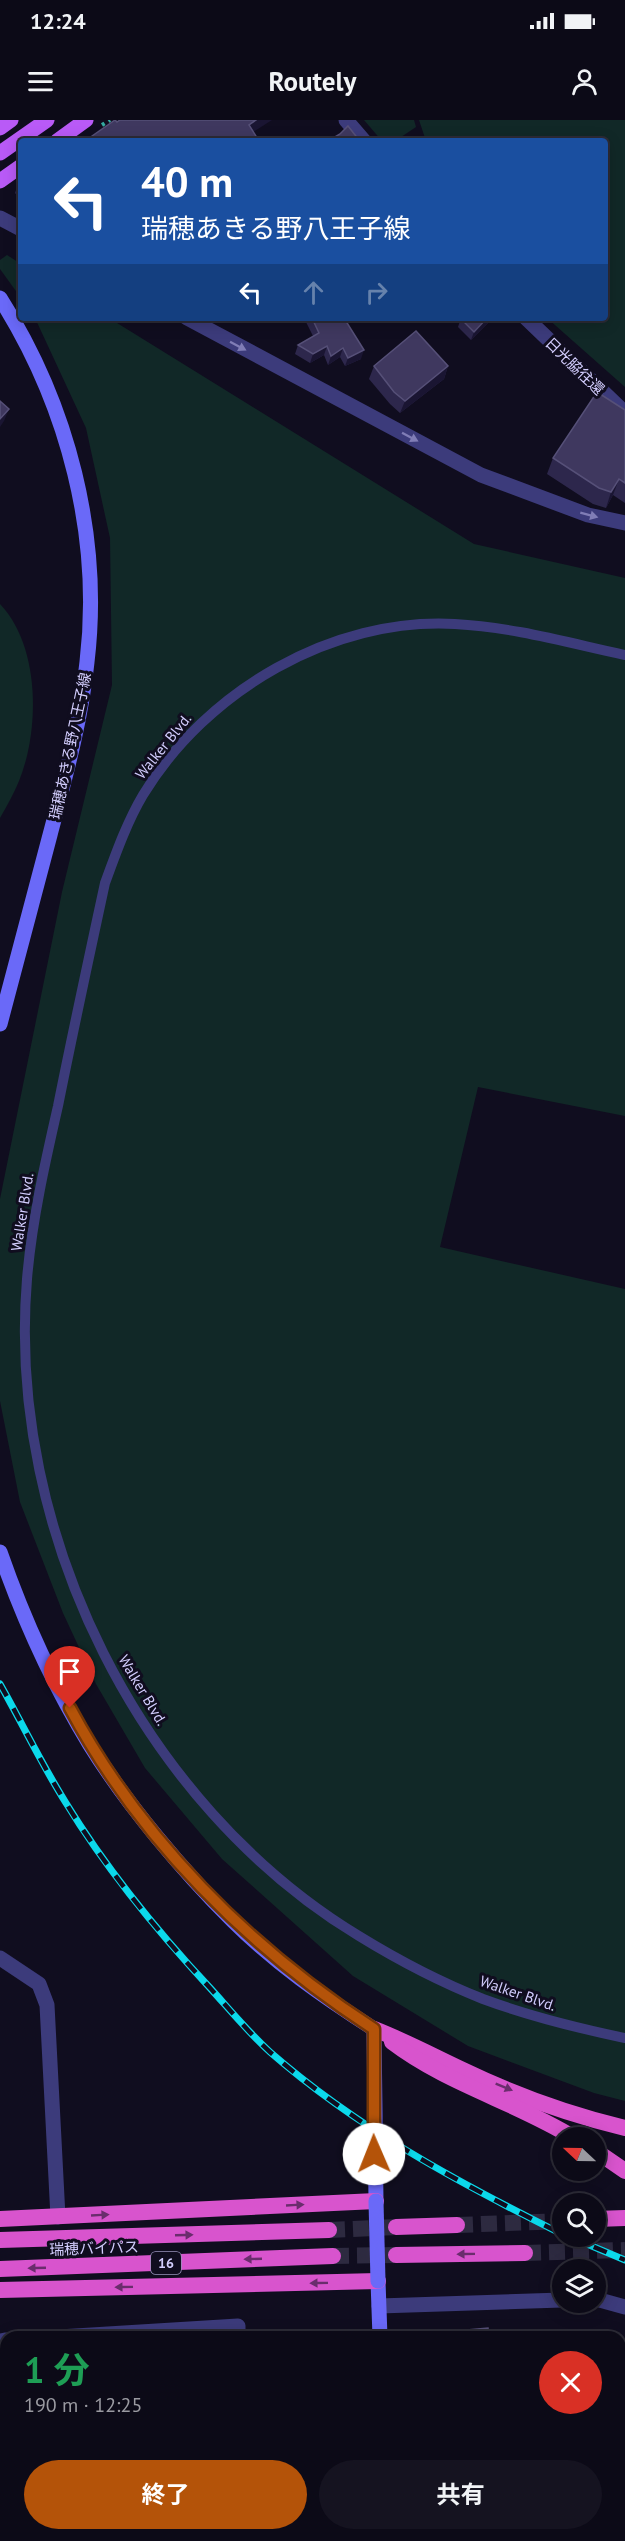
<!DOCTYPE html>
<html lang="ja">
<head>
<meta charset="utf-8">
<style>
	:root { --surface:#0c0a17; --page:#151320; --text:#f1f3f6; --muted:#9a9aa1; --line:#2c2b36; --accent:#b45309 }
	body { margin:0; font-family:"PT Sans","Noto Sans JP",sans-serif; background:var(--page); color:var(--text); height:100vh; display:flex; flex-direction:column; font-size:22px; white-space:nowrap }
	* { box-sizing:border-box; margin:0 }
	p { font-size:20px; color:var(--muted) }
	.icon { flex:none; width:33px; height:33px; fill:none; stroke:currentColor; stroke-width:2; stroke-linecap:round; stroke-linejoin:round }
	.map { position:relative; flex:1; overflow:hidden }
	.sheet { position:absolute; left:0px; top:2211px; width:626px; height:210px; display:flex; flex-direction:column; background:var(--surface); border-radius:18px 18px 0 0; box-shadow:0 3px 15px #0003,0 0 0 2px var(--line) }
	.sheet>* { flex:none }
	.guide { position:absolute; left:18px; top:18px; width:590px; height:183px; border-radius:6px; box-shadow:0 3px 15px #0003,0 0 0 2px var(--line); background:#1a4fa0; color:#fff; overflow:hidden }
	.needle { width:39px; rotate:292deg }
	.fabs { position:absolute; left:552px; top:2007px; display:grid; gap:12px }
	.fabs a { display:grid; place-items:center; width:54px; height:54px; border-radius:50%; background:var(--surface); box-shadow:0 3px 15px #0003,0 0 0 2px var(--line); font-size:30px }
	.pin { position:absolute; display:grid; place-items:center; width:51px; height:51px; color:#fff; margin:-62px -26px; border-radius:50% 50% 50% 0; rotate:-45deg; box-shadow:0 0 6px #0007 }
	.pin .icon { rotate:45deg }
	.me { position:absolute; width:66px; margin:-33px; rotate:359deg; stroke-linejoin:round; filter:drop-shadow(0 0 4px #0008) }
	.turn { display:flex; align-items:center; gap:21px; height:126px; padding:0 24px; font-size:27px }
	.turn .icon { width:78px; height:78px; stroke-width:2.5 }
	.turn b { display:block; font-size:42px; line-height:51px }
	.lanes { display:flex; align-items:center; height:57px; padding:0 24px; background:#0003; justify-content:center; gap:30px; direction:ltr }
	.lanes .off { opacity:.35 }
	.round { display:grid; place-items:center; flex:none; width:63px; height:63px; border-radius:32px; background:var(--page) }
	.head { display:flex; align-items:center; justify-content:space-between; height:102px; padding:0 24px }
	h1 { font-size:36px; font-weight:700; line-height:45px; color:#1e9e55 }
	.action { display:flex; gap:12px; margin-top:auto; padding:12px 24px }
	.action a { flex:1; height:69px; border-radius:36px; background:var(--accent); color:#fff; font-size:24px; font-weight:700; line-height:69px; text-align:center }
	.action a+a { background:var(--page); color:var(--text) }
	.status { display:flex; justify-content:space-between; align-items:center; height:42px; padding:0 30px; background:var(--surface); direction:ltr }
	.status svg { height:16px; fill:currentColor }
	header { display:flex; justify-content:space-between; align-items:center; height:78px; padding:0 24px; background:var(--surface); font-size:27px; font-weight:700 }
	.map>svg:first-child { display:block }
</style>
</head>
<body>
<div class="status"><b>12:24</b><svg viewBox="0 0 49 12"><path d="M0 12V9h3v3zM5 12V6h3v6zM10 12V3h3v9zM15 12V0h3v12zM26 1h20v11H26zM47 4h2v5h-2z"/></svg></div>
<header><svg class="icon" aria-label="menu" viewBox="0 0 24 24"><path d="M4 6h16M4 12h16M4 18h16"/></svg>Routely<svg class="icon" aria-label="person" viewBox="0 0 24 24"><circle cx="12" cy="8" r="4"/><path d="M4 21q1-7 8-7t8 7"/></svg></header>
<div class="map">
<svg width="625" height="2421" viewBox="0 0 625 2421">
	<rect width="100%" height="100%" fill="#100d1f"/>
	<!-- green -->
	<g fill="#112827">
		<path d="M364 0H414L416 7 395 21H382Z"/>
		<path d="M419 0H625V267L547 198H604V21H426Z"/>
		<path d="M7 135 21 144V178L0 149V140Z"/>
		<path d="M35 198H109L474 424 625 458V996L478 967 440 1127 625 1169V1981L594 1973 468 1926 353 1856 222 1739 145 1648 96 1564 63 1493 20 1382 0 1281V1079L62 772 112 565 110 418 86 308Z"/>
		<path d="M0 484C40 526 40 609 19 661 14 673 7 686 0 698Z"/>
	</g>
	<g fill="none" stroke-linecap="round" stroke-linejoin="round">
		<!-- trunk-tunnel -->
		<g stroke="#2d2a40" stroke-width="16" stroke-dasharray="16 8" stroke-linecap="butt">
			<path d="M457 2105 562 2101"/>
			<path d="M329 2110 396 2107"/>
			<path d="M525 2133 625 2130"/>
			<path d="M333 2136 396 2135"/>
		</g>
		<!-- path -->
		<path stroke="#33aba1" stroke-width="4" stroke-dasharray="3 4.5" stroke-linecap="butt" d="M102 5 110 0"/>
		<!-- service -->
		<g stroke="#3c3b7b" stroke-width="10">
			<path d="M625 535C569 523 513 507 455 504 332 497 206 571 143 675 127 702 116 733 105 763 89 837 73 911 58 986 45 1043 32 1100 27 1159 6 1412 141 1684 359 1816 398 1840 440 1862 483 1879 529 1896 577 1908 625 1918"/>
			<path d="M620 2302 625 2304"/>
			<path d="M620 2381 625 2374"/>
		</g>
		<!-- minor -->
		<g stroke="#3c3b7b" stroke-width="15">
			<path d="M0 98 21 109"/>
			<path d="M187 198 481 355 588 395 625 403"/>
			<path d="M596 2179 625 2187"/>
			<path d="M379 2186 562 2180"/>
			<path d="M59 2217 238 2206V2217"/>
			<path d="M0 2221 6 2220"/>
			<path d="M0 2350H6"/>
			<path d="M37 2415V2421"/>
			<path d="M176 2415V2421"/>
			<path d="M310 2415 311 2421"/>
			<path d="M460 2415V2421"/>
		</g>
		<!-- tertiary -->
		<g stroke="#3c3b7b" stroke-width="15">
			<path d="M346 0 364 21"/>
			<path d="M526 198 625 293"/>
			<path d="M0 1838 39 1864 47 1885 58 2097"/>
		</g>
		<!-- secondary -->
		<g stroke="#6a69f8" stroke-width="15">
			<path d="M0 178C68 285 102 416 87 542 81 601 65 658 50 715 33 778 17 841 0 904"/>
			<path d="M0 1432C23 1498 54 1566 90 1625 128 1686 183 1751 233 1801 275 1843 324 1877 374 1909L376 2081"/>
			<path d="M378 2161 380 2217"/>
			<path d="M620 2394 625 2398"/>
		</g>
		<!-- primary -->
		<g stroke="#b95af7" stroke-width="15">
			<path d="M0 8 11 0"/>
			<path d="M57 21 86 0"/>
			<path d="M0 33 47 0"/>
			<path d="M0 61 21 46"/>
		</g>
		<!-- trunk -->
		<g stroke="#d854cd" stroke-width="16">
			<path d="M374 1909C405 1921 435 1937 465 1951 515 1975 571 1995 625 2008"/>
			<path d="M392 1922C447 1964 516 1982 574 2018"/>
			<path d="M596 2031 625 2051"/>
			<path d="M0 2099 376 2081"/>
			<path d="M596 2099 625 2098"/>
			<path d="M396 2107 457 2105"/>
			<path d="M0 2120 329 2110"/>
			<path d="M396 2135 525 2133"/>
			<path d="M0 2149 333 2136"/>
			<path d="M0 2170 378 2161"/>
		</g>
		<defs>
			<g id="rail">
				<path d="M0 1564C22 1603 42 1645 66 1683 107 1750 157 1811 211 1869 230 1890 249 1913 270 1932 357 2008 459 2063 562 2114"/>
				<path d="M568 2116 625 2140"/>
			</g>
		</defs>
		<!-- rail casing -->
		<use href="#rail" stroke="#0bd9eb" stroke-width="7"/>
		<!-- rail -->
		<use href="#rail" stroke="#100d1f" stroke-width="4.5" stroke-dasharray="14" stroke-linecap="butt"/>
		<!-- secondary-bridge -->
		<path stroke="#6a69f8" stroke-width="15" d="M376 2081 378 2161"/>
	</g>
	<!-- wall -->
	<g fill="#2d274c">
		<path d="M20 59H21V80L15 73Z"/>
		<path d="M304 198H344L361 239 345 246 340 237 328 245 324 235 310 243 295 234 298 225 313 216Z"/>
		<path d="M461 198H491L490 201 471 220 458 207Z"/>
		<path d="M374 246H448L444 259 400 293 390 284 369 259Z"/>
		<path d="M625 290V383L613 375 606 388 593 384 547 354 553 338Z"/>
	</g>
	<!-- shaded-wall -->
	<g fill="#1a1532">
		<path d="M256 0H272L244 18 249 5Z"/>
		<path d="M487 198H491L490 201 471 220 474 212Z"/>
		<path d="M327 226 324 235 310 243 313 234Z"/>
		<path d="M343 228 340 237 328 245 331 236Z"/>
		<path d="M364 230 361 239 345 246 348 238Z"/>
		<path d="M448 246 444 259 400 293 405 281Z"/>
		<path d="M9 289 4 301 0 307V299Z"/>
		<path d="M619 359 613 375 606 388 611 372Z"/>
	</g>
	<!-- building -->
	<g fill="#3f385f" stroke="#565078" stroke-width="1.5">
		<path d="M115 0 117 2 120 0H256L249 5 259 21H85Z"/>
		<path d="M348 6 359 20 358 21H328L340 14Z"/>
		<path d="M312 198H344L364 230 348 238 343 228 331 236 327 226 313 234 298 225 319 213Z"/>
		<path d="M461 198H487L474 212 461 199Z"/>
		<path d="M416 211 448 246 405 281 394 272 374 246Z"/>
		<path d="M597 272 625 290V363L619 359 611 372 599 368 553 338Z"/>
		<path d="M0 281 9 289 0 299Z"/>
		<path d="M488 2208 489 2217H435L434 2213Z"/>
	</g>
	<!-- one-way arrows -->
	<defs><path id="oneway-solid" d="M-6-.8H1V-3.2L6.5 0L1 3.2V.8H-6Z" transform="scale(1.5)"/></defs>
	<g fill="#807db6">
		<use href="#oneway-solid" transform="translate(238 226) rotate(28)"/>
		<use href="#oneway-solid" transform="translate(410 317) rotate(28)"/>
		<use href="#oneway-solid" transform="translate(589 395) rotate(15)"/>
	</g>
	<g fill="#6a2d6d">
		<use href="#oneway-solid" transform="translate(504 1967) rotate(22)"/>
		<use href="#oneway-solid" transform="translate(295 2085) rotate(-3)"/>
		<use href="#oneway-solid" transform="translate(100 2095) rotate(-3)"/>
		<use href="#oneway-solid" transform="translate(184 2115) rotate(-2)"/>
		<use href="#oneway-solid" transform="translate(466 2134) rotate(179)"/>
		<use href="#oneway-solid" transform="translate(253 2139) rotate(178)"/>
		<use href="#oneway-solid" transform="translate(37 2148) rotate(178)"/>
		<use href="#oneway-solid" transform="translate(319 2163) rotate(179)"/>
		<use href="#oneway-solid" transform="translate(124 2167) rotate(179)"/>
	</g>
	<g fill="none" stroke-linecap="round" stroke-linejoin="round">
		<defs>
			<path id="route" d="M70 1588C140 1719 250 1829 374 1909V2034"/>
		</defs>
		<!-- route casing -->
		<use href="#route" stroke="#753606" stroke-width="15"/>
		<!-- route -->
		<use href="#route" stroke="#b45309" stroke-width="10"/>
	</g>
	<g text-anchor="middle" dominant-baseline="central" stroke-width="6" stroke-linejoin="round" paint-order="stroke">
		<!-- shield labels -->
		<rect fill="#100d1f" stroke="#9893ba" stroke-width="1.5" x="151" y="2132" width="30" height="22" rx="4.5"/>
		<g font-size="14" font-weight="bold" fill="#d2cdfd">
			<text x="166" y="2143">16</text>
		</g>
		<!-- street labels -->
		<g font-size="15" fill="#d2cdfd" stroke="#100d1f">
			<text transform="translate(575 246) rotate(44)">日光脇往還</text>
			<text transform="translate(70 626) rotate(-78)">瑞穂あきる野八王子線</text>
			<text transform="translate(163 626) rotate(-51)">Walker Blvd.</text>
			<text transform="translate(22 1092) rotate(-81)">Walker Blvd.</text>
			<text transform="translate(143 1570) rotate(59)">Walker Blvd.</text>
			<text transform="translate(518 1873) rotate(19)">Walker Blvd.</text>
			<text transform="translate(94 2128) rotate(-2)">瑞穂バイパス</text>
		</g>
	</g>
</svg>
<div class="fabs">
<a><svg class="needle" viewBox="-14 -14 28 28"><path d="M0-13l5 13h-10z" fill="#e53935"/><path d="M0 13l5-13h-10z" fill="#9a9aa1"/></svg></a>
<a><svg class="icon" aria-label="search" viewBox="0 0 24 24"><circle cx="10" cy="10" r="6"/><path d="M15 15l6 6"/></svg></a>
<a><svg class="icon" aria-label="layers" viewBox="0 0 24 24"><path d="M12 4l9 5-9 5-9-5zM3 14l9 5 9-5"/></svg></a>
</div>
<div class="pin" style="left:70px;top:1588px;background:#d93025"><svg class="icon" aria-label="arrive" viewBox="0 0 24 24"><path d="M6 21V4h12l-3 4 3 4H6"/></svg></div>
<svg class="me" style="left:374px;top:2034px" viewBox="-20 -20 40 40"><circle r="19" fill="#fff"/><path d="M0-13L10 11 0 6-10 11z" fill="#b45309"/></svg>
<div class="guide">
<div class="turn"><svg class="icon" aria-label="left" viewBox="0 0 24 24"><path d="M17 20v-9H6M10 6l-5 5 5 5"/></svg><div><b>40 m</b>瑞穂あきる野八王子線</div></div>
<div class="lanes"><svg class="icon" aria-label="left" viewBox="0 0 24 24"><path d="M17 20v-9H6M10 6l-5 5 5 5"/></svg><svg class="icon off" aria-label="ahead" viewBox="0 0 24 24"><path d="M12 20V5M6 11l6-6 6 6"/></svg><svg class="icon off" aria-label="right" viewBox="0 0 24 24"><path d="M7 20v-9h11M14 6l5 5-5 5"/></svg></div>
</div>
<section class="sheet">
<div class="head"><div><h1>1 分</h1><p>190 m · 12:25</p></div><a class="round" style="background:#d93025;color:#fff"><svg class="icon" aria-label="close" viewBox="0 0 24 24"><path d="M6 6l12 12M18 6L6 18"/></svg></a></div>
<div class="action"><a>終了</a><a>共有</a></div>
</section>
</div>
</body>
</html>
